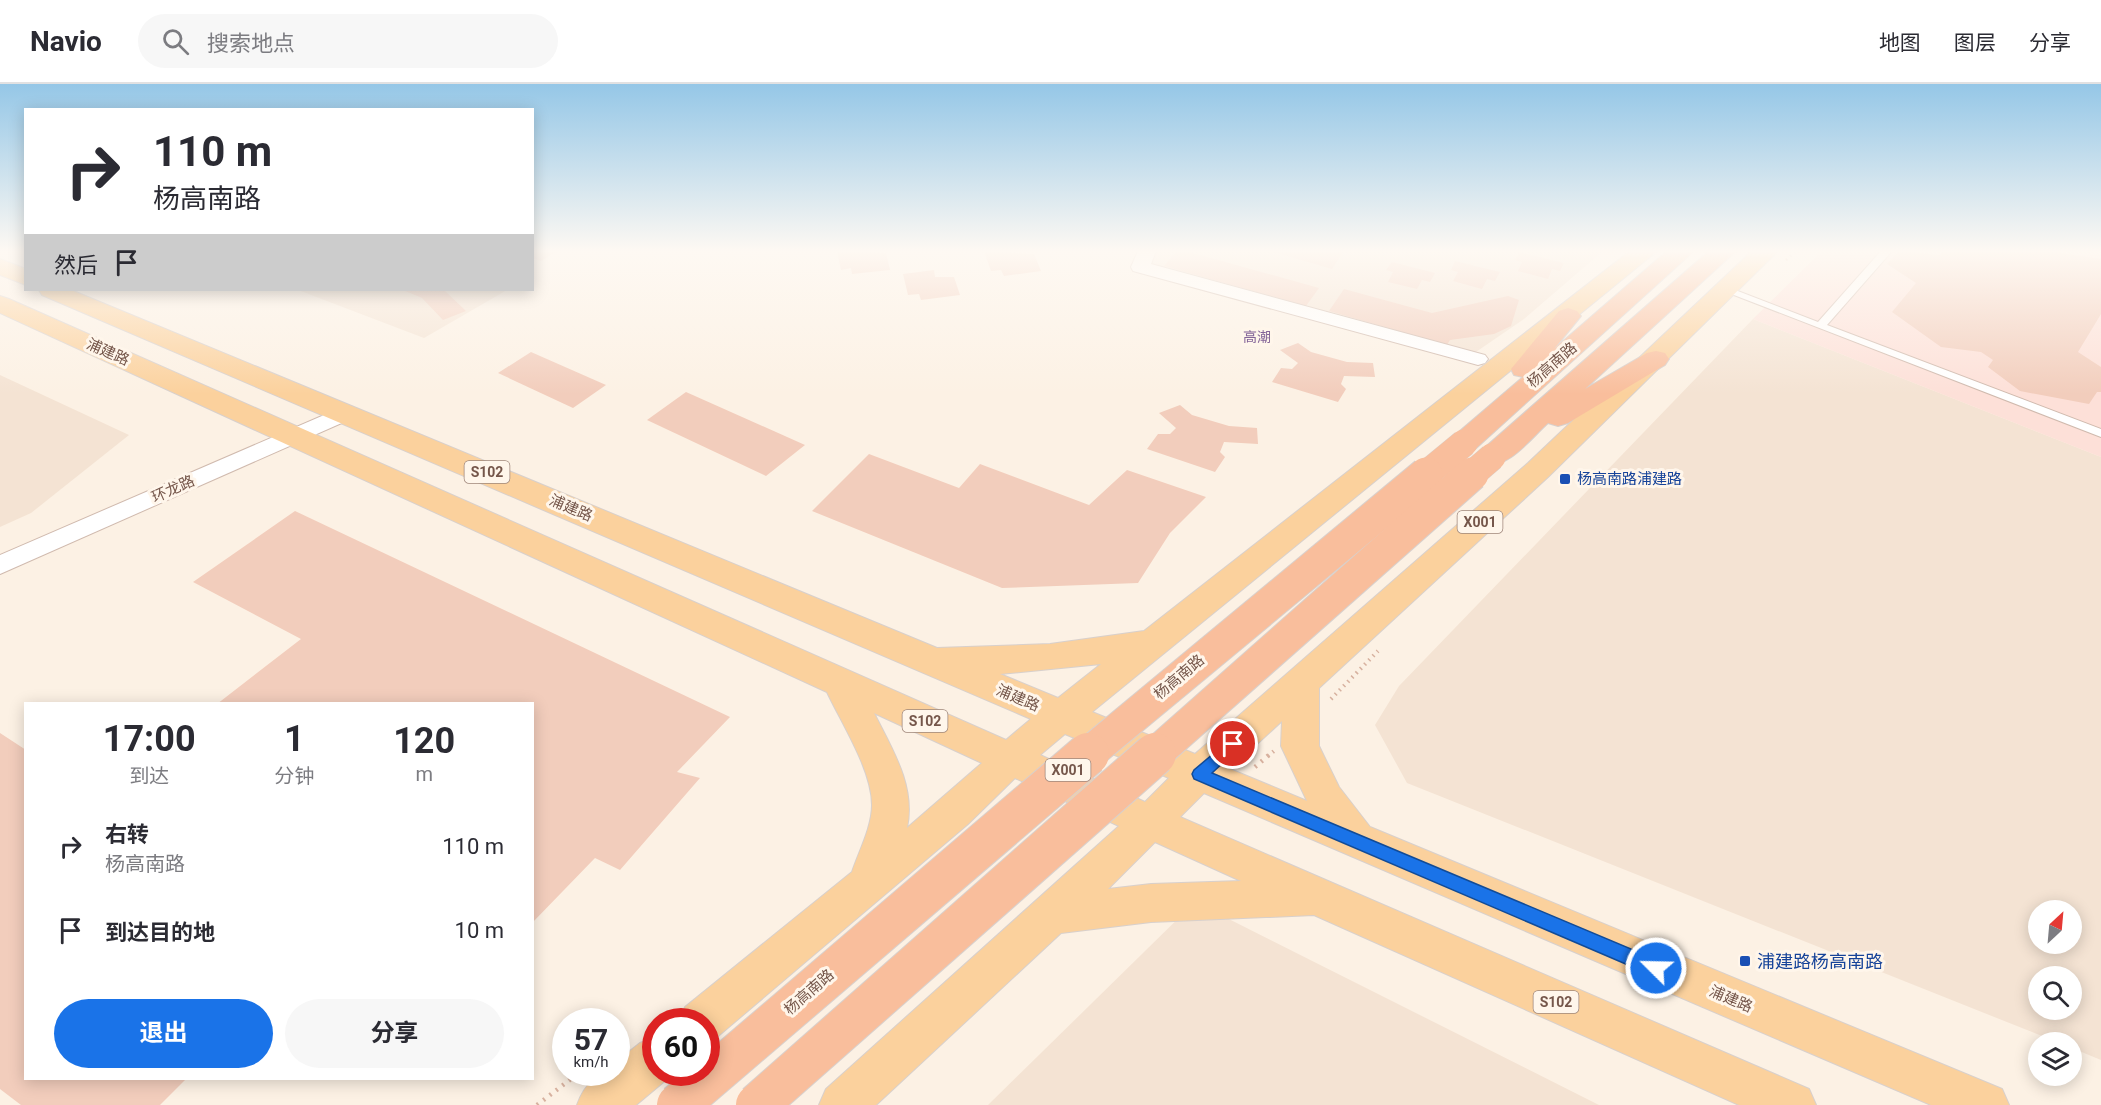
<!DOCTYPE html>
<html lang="zh">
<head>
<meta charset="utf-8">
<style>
	:root { --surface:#fff; --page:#f7f7f7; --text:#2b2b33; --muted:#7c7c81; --line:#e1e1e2; --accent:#1a73e8 }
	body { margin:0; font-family:Roboto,"Noto Sans SC",sans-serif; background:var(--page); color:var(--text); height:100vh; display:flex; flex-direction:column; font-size:22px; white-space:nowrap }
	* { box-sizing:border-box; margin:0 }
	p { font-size:20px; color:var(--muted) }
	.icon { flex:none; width:33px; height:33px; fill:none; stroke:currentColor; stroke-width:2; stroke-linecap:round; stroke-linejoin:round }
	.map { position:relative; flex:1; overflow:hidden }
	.sheet { position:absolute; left:24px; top:618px; width:510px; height:378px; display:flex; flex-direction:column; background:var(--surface); border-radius:0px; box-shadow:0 3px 15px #0003 }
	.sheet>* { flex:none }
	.guide { position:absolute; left:24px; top:24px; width:510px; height:183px; border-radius:0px; box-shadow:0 3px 15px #0003; background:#fff; color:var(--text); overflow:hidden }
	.needle { width:39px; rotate:26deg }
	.controls { position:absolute; left:2028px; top:816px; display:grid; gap:12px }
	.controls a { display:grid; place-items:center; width:54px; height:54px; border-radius:50%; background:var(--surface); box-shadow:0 3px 15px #0003; font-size:30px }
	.speed { position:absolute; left:552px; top:924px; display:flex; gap:12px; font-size:30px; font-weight:700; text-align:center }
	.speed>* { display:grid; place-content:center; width:78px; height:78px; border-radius:50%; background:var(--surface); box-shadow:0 3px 15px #0003; line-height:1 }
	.speed small { font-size:15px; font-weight:400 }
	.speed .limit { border:9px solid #d22; background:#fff; color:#111 }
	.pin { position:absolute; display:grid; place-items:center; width:51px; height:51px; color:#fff; margin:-26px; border:3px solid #fff; border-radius:50%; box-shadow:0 2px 6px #0007 }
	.me { position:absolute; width:66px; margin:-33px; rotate:293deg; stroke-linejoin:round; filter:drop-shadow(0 0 4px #0008) }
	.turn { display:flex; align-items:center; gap:21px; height:126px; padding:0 30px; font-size:27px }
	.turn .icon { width:78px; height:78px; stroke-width:2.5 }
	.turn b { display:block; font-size:42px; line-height:51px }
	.then { display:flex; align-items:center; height:57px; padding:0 30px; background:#0003; gap:12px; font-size:22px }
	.eta { display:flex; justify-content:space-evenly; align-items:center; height:102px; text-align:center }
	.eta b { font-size:36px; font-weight:700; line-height:42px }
	.action { display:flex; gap:12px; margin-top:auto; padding:12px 30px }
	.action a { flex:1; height:69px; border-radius:36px; background:var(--accent); color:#fff; font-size:24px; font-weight:700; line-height:69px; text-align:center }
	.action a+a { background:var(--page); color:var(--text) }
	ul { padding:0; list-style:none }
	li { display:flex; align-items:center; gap:18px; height:84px; padding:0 30px }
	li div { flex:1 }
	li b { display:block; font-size:22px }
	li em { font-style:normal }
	header { display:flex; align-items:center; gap:36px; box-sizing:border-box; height:84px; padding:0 30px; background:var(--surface); border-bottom:2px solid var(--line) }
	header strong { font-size:28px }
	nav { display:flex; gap:33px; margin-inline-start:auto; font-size:21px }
	.search { width:420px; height:54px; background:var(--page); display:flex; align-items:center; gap:15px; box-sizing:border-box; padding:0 21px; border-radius:33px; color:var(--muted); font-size:22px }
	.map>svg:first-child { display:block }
</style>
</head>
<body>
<header>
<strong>Navio</strong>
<div class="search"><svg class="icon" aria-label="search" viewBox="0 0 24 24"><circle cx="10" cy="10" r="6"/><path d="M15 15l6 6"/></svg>搜索地点</div>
<nav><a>地图</a><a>图层</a><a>分享</a></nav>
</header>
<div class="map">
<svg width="2101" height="1021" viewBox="0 0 2101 1021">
	<rect width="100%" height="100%" fill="#fcf1e4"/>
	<!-- residential -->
	<g fill="#f4e3d3" fill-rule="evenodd">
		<path d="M1155 167H1603L1524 235 1473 270 1151 182Z"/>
		<path d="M298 206H507L424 254Z"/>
		<path d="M1753 235 2101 373V976L2072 964V958H2057L1407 699 1375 641 1399 602ZM2038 826H2072V860H2038ZM2038 892H2072V926H2038Z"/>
		<path d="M0 291 129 351 31 429 0 443Z"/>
		<path d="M1195 818 1599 1021H988Z"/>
	</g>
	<!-- commercial -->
	<path fill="#fde0d8" d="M1822 167H2101V373L1753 235Z"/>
	<!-- building -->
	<g fill="#f2cdbc">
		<path d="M532 167H557L541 177 532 174Z"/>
		<path d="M837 167 886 169 890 186 852 190 851 184 841 186Z"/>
		<path d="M984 167 1034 170 1041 187 1004 192 1001 186 991 187Z"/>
		<path d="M1177 167H1186L1319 204 1306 222 1164 182Z"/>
		<path d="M1270 167H1340L1343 168 1332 185Z"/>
		<path d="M1899 167 1940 171 1943 167H2048L2101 175V230L2078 268 2101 283V308H2097L2089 320 2020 307 1988 283 1993 276 1981 268 1941 263 1892 228 1916 199 1887 180Z"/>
		<path d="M1519 168 1564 179 1560 187 1552 185 1548 195 1518 187 1522 178 1515 176Z"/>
		<path d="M1455 177 1500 188 1495 197 1487 195 1482 205 1453 197 1458 188 1451 186Z"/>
		<path d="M1392 178 1435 189 1430 198 1422 196 1417 205 1388 198 1393 188 1386 186Z"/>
		<path d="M934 186 935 193H954L960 211 921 216 919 210 908 211 903 190Z"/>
		<path d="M1344 205 1432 229 1508 212 1519 216 1511 242 1494 250 1450 256 1447 261 1329 227Z"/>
		<path d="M403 206H444L466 227 443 236 422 214Z"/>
		<path d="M1298 259 1311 268 1347 278 1373 279 1375 293 1344 292 1341 300 1346 305 1338 318 1272 298 1281 284 1292 285 1298 279 1280 266Z"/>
		<path d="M531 268 606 301 573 324 498 289Z"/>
		<path d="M686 308 805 361 766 392 647 336Z"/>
		<path d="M1180 321 1192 331 1229 342 1257 344 1258 360 1224 358 1220 368 1225 373 1215 388 1147 365 1158 350H1170L1176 344 1159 329Z"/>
		<path d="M869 370 959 404 980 380 1089 421 1127 386 1206 413 1170 449 1138 499 1002 504 812 427Z"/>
		<path d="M295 427 730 633 677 688 700 694 620 786 595 774 532 839V620H217L301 555 193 498Z"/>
		<path d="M0 649 26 666V994H187L160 1021H21L0 1005Z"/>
	</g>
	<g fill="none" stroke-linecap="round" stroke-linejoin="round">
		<defs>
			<path id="service" d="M1881 167H1892L1827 241 2101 345V353L1721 206 1726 203 1730 204 1818 238Z"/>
			<g id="minor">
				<path d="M1138 167H1156L1151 180 1485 271 1488 275 1485 279 1478 281 1133 187 1131 183Z"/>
				<path d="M345 322 353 324 356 329 353 334 0 490V471Z"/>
			</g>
			<g id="primary">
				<path d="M1630 167H1657L1092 628 1195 670 1528 379 1752 167H1778L1548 393 1319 604V662L1339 703 1370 743 2002 1005 2009 1021H1931L1204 709 1180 733 1809 1005 1816 1021H1739L1314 831 1151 838 1061 849 876 1021H819L826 1005 1119 742 1015 694 968 740 717 953 706 958V938H679L685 923 852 788C859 767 872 743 872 721 872 686 842 640 827 608L0 229V212L9 215 1006 656 1031 635 42 211 39 206H71L937 564 1050 560 1144 547ZM1101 580 1058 614 1000 590ZM874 629 982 679 907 744C916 702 892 665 874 629ZM1282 637 1281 662 1307 717 1230 685ZM1065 650 1169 694 1145 718 1040 671ZM1155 758 1241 797 1151 800 1108 805Z"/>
				<path d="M0 175 26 185V201L0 191Z"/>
				<path d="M656 953V988H673L672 991 636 1021H577C584 1002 595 988 616 988V978L640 959Z"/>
			</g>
			<g id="trunk">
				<path d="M1667 167H1694L1474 366 1464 368 1454 366 1450 359 1454 352 1523 293 1514 291 1511 285 1559 227 1568 224 1577 227 1581 232 1554 265Z"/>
				<path d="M1709 167H1736L1585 305 1647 269 1656 267 1665 269 1669 275 1665 281 1568 339 1558 342 1548 339C1530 355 1507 387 1482 380L1477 373 1482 366Z"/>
			</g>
		</defs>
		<!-- service casing -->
		<use href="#service" stroke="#d0baae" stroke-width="2"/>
		<!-- minor casing -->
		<use href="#minor" stroke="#d0baae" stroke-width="2"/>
		<!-- primary casing -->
		<use href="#primary" stroke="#d8d0cc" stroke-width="2"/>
		<!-- trunk casing -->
		<use href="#trunk" stroke="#d8d0cc" stroke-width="2"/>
		<!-- path-far2 -->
		<path stroke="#d7b19f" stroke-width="3" stroke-dasharray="1.5 4" stroke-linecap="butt" d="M1786 176 1796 167"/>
		<!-- path-far1 -->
		<g stroke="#d7b19f" stroke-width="4" stroke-dasharray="1.5 4.5" stroke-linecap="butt">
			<path d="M1331 615 1378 567"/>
			<path d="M1268 672 1274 667"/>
		</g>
		<!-- path -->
		<g stroke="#d7b19f" stroke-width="4.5" stroke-dasharray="2 6" stroke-linecap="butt">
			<path d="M1255 683 1270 670"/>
			<path d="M660 938 669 930"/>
			<path d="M537 1021 580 988"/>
		</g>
		<!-- service -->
		<use href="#service" fill="#fff" fill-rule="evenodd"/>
		<!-- minor -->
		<use href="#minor" fill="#fff" fill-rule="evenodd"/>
		<!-- primary -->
		<use href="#primary" fill="#fbd19d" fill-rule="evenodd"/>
		<!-- trunk -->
		<use href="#trunk" fill="#f9be9c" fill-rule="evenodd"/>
		<defs>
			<g id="trunk-bridge-far2">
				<path d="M1424 392 1464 359"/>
				<path d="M1470 392 1492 373"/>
			</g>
			<g id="trunk-bridge-far1">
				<path d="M1086 672 1426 390"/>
				<path d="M1153 672 1472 390"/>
			</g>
			<g id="trunk-bridge">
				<path d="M678 1021 1088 670"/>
				<path d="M757 1021 1155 670"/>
			</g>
		</defs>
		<!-- trunk-bridge-far2 casing -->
		<use href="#trunk-bridge-far2" stroke="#d8d0cc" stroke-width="28" stroke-linecap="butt"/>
		<!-- trunk-bridge-far1 casing -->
		<use href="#trunk-bridge-far1" stroke="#d8d0cc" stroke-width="35" stroke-linecap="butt"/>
		<!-- trunk-bridge casing -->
		<use href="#trunk-bridge" stroke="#d8d0cc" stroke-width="44" stroke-linecap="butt"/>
		<!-- trunk-bridge-far2 -->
		<use href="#trunk-bridge-far2" stroke="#f9be9c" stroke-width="27"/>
		<!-- trunk-bridge-far1 -->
		<use href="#trunk-bridge-far1" stroke="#f9be9c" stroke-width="33"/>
		<!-- trunk-bridge -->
		<use href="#trunk-bridge" stroke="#f9be9c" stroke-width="42"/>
	</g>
	<!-- sky -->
	<linearGradient id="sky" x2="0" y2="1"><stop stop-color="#95c7e7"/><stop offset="0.54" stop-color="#fef9f3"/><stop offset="1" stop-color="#fef9f3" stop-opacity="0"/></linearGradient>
	<rect width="2101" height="310" fill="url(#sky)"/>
	<!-- route -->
	<path fill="#1a73e8" stroke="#114b97" stroke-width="1.5" d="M1233 653 1239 655 1241 660 1239 664 1212 689 1662 878 1664 884 1662 890 1656 892 1649 890 1194 695 1192 690 1194 686Z"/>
	<!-- markers -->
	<g fill="#1a4fb4" stroke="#fff6eb" stroke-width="2">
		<rect x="1559" y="389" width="12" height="12" rx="3"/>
		<rect x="1739" y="871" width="12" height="12" rx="3"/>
	</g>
	<g text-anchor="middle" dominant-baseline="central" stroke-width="6" stroke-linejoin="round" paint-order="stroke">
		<!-- far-neighbourhood labels -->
		<g font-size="14" fill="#846599" stroke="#fff6eb">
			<text x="1257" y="253">高潮</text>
		</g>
		<!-- shield labels -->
		<g fill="#fff6eb" stroke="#9e867a" stroke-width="1.5">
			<rect x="464.5" y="377" width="45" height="22" rx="4.5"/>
			<rect x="1457.5" y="427" width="45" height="22" rx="4.5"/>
			<rect x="902.5" y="626" width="45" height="22" rx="4.5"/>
			<rect x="1045.5" y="675" width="45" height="22" rx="4.5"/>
			<rect x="1533.5" y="907" width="45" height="22" rx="4.5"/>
		</g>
		<g font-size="14" font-weight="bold" fill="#75564a">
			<text x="487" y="388">S102</text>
			<text x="1480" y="438">X001</text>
			<text x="925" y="637">S102</text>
			<text x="1068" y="686">X001</text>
			<text x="1556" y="918">S102</text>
		</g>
		<!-- street labels -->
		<g font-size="15" fill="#75564a" stroke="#fff6eb">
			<text transform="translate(108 268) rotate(24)">浦建路</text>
			<text transform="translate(1552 281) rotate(-41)">杨高南路</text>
			<text transform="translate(173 405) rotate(-24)">环龙路</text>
			<text transform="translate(571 424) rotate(23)">浦建路</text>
			<text transform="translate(1179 593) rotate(-40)">杨高南路</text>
			<text transform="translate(1018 614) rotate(23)">浦建路</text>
			<text transform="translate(809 908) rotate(-41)">杨高南路</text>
			<text transform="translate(1731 915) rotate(23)">浦建路</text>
		</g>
		<!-- transit labels -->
		<g font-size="15" fill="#164399" stroke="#fff6eb" text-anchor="start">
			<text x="1577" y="395">杨高南路浦建路</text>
		</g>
		<!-- near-transit labels -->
		<g font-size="18" fill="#164399" stroke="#fff6eb" text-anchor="start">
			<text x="1757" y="877">浦建路杨高南路</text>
		</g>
	</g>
</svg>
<div class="controls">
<a><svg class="needle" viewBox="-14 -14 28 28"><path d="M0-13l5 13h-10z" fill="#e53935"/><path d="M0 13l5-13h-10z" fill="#7c7c81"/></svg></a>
<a><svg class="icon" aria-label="search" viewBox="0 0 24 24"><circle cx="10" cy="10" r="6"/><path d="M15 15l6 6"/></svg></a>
<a><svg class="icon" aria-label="layers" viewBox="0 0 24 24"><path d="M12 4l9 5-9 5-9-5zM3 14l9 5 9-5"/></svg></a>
</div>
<div class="speed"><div>57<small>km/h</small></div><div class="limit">60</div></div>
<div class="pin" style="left:1233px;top:660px;background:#d93025"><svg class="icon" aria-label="arrive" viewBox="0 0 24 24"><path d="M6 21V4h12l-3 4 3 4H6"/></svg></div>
<svg class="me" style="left:1656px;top:884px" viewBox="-20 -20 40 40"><circle r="17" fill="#1a73e8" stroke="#fff" stroke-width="3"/><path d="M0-11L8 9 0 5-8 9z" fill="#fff"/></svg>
<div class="guide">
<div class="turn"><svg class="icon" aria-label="right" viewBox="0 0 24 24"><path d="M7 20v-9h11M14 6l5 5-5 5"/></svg><div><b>110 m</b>杨高南路</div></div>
<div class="then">然后<svg class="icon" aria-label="arrive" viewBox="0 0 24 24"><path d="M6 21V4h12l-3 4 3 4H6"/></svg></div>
</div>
<section class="sheet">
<div class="eta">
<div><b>17:00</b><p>到达</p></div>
<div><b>1</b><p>分钟</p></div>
<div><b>120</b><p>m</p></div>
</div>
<ul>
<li><svg class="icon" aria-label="right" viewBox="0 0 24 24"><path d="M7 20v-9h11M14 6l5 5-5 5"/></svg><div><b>右转</b><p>杨高南路</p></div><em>110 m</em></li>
<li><svg class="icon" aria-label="arrive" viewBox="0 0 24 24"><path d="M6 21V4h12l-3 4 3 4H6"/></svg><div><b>到达目的地</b></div><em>10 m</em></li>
</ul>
<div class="action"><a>退出</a><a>分享</a></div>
</section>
</div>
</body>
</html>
